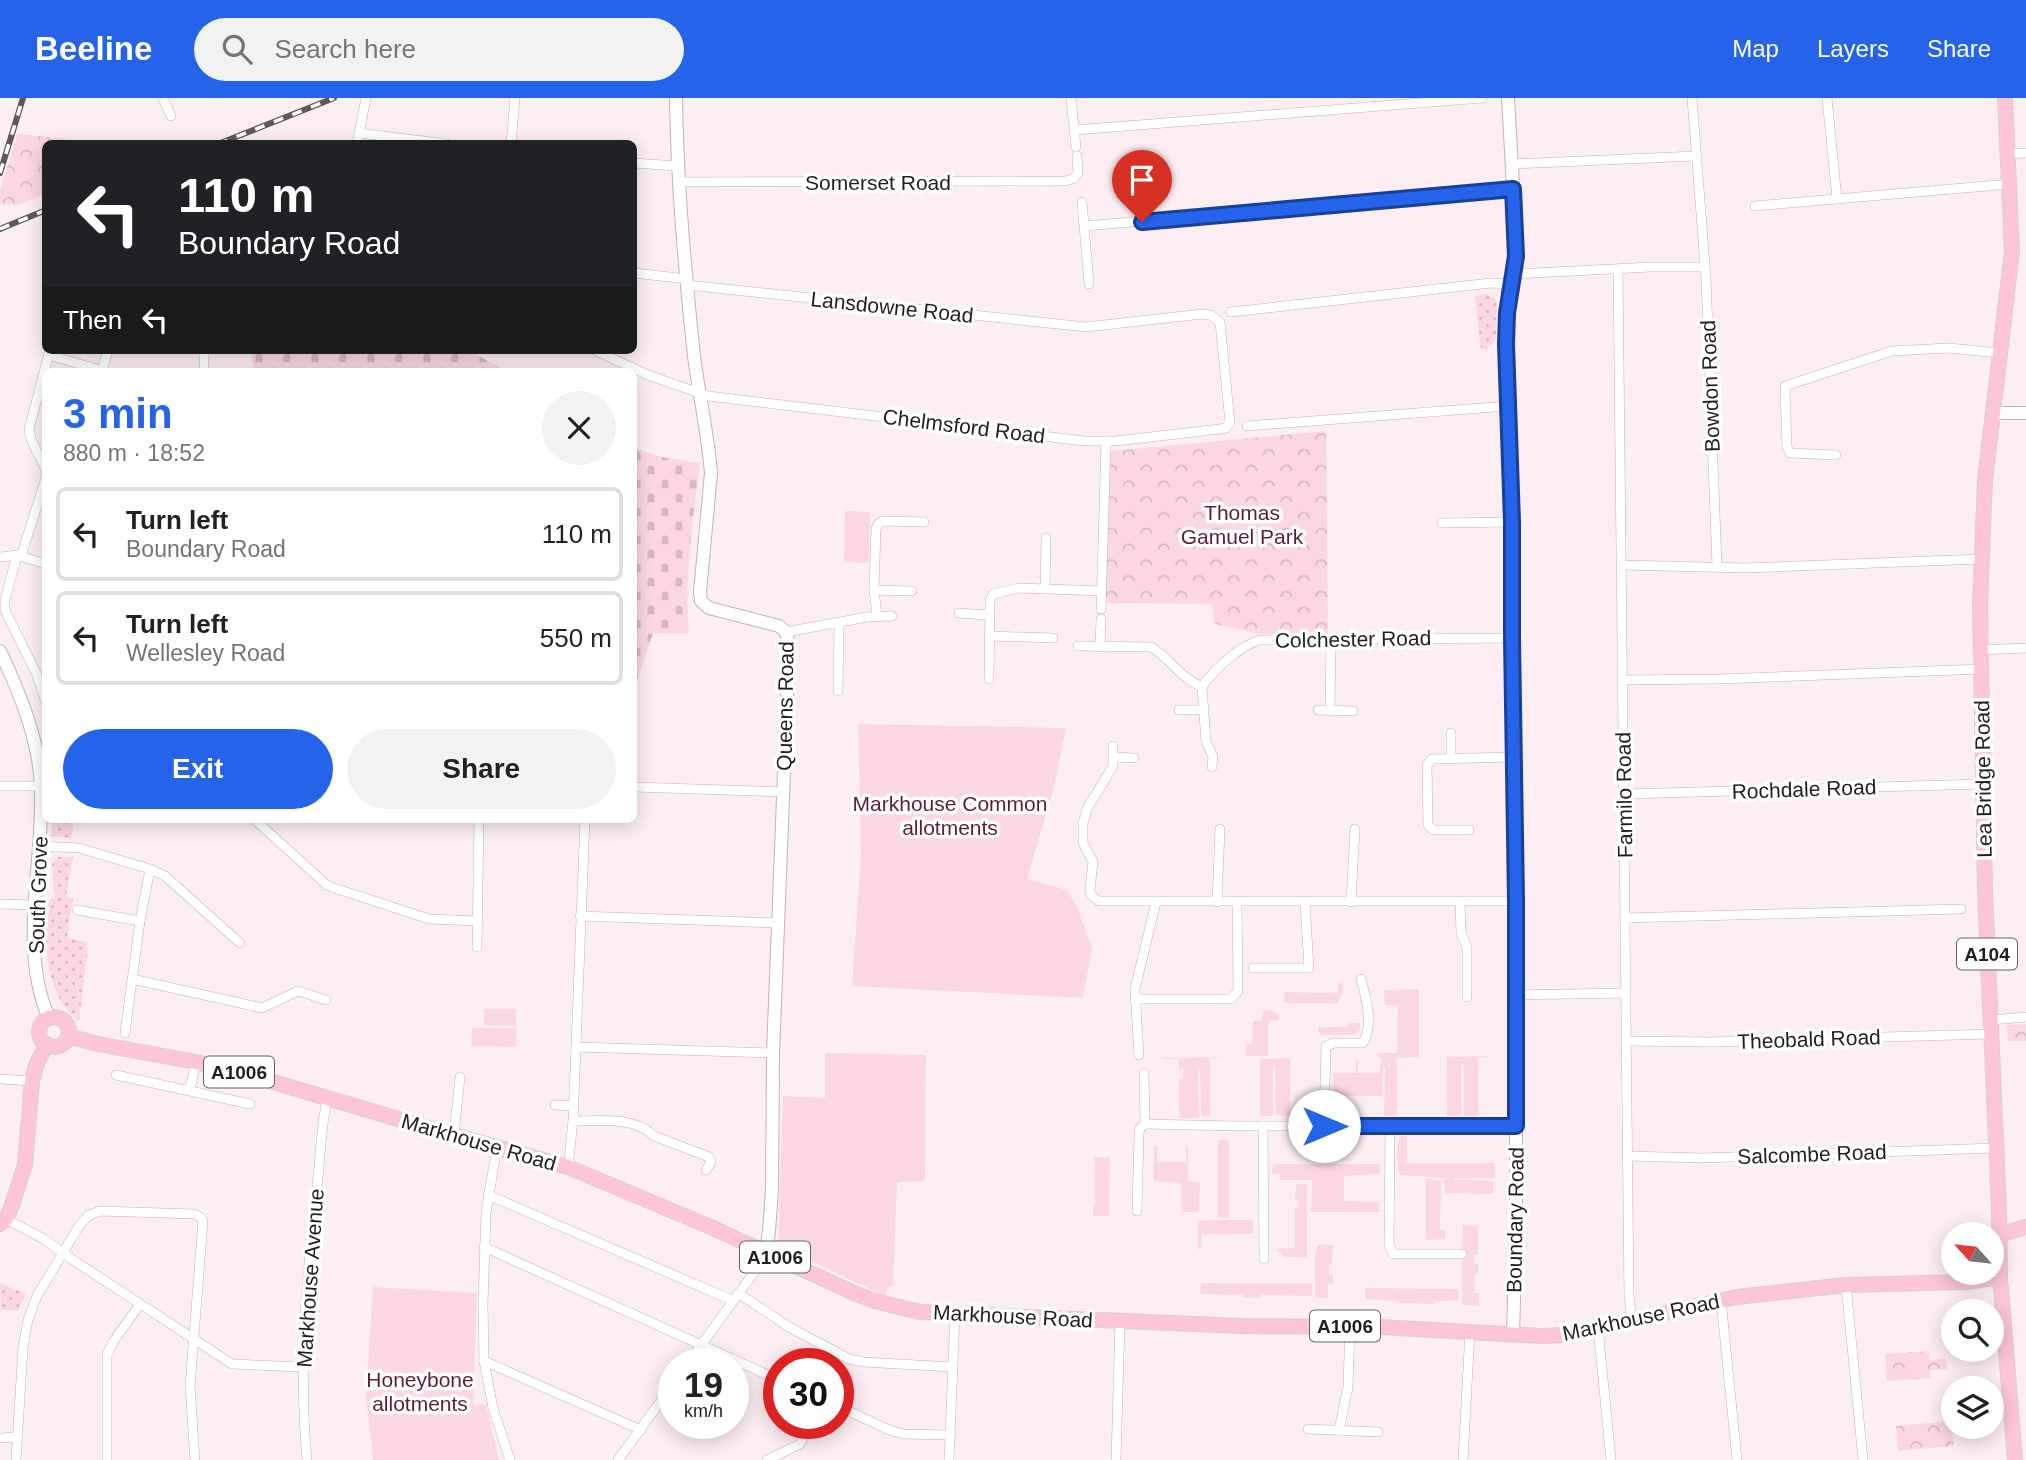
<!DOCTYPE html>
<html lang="en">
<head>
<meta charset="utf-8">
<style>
	:root { --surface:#fff; --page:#f2f2f2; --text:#202124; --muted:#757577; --line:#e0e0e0; --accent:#2563eb }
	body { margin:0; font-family:Arial,sans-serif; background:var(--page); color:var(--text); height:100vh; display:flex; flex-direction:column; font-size:26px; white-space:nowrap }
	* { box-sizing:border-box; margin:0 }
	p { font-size:23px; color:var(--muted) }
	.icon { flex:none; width:38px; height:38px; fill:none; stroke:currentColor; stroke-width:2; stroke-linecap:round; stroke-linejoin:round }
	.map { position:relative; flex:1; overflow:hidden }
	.drawer { position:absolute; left:42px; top:270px; width:595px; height:455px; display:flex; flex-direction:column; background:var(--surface); border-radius:10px; box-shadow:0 4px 18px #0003 }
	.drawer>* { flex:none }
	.top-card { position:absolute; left:42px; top:42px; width:595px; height:214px; border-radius:10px; box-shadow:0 4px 18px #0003; background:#202124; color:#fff; overflow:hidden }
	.needle { width:46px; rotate:297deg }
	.fabs { position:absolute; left:1941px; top:1124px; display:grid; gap:14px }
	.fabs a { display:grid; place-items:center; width:63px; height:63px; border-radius:50%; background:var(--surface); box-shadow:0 4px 18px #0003; font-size:35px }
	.speed { position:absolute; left:658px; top:1250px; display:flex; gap:14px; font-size:35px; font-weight:700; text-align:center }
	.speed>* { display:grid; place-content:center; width:91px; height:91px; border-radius:50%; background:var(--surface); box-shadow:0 4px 18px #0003; line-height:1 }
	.speed small { font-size:18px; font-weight:400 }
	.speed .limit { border:10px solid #d22; background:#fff; color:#111 }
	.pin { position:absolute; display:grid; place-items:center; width:60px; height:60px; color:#fff; margin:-72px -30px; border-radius:50% 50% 50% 0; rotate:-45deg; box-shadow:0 0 7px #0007 }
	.pin .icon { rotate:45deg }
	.me { position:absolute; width:77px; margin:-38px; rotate:90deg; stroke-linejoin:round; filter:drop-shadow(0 0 5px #0008) }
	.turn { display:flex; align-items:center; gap:24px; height:147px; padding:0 21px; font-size:32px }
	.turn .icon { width:91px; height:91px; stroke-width:2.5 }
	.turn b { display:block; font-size:49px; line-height:60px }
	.then { display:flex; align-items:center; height:66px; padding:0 21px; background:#0003; gap:14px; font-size:26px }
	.round { display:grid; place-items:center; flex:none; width:74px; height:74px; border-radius:37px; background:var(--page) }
	.summary { display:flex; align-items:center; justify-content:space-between; height:119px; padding:0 21px }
	h1 { font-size:42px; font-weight:700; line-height:52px; color:var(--accent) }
	.cta { display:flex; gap:14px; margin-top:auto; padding:14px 21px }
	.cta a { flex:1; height:80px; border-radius:42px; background:var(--accent); color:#fff; font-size:28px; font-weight:700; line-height:80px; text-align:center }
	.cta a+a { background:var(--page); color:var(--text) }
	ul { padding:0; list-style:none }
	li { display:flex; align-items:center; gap:21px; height:94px; margin:0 14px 10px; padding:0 7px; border:4px solid var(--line); border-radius:10px }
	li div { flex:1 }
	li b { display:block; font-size:26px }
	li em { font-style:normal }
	header { display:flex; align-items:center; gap:42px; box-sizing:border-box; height:98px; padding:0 35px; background:var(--accent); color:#fff }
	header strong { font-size:33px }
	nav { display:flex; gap:38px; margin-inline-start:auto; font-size:24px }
	.search { width:490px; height:63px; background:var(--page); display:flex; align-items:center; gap:18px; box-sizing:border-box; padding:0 24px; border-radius:38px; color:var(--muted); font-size:26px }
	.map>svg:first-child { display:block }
</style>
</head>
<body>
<header>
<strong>Beeline</strong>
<div class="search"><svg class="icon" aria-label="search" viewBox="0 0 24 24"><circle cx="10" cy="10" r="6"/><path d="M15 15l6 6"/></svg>Search here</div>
<nav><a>Map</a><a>Layers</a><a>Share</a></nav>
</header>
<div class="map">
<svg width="2026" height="1362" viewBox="0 0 2026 1362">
	<defs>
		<pattern id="grass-dots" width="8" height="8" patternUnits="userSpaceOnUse" patternTransform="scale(1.75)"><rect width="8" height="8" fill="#fbd7e4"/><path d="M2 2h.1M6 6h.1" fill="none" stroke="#d7b8c3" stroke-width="1.8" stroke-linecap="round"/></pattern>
		<pattern id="forest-crowns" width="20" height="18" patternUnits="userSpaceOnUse" patternTransform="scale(1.75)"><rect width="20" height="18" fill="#fbd7e4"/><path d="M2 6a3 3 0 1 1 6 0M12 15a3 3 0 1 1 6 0" fill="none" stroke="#d7b8c3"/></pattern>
		<pattern id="cemetery-stones" width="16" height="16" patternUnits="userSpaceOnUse" patternTransform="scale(1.75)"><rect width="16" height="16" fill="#fbd7e4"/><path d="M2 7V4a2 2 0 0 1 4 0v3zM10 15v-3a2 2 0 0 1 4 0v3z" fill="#d7b8c3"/></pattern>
	</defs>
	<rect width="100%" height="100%" fill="#fdeef3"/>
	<!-- grass -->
	<g fill="url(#grass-dots)">
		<path d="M1486 196 1495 200 1497 205 1496 241 1492 247H1488V251L1481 252 1475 198Z"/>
		<path d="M52 721H74L71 740 51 738Z"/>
		<path d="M57 759H73L66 799 73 801 67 840 87 844 86 849 88 850 79 924C44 894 45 849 46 806L50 801H55L52 766Z"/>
		<path d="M0 1185 26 1196 18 1212H1Z"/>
	</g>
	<!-- forest -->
	<g fill="url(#forest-crowns)">
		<path d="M18 35 21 36 98 45 46 46 45 96 18 107 0 106V92Z"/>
		<path d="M1326 333 1328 536H1259L1215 526 1212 506 1107 505 1105 492 1111 353Z"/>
		<path d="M2026 926V943H2008L2006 927Z"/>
		<path d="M1929 1253 1930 1262 1946 1260 1947 1271 1930 1272V1280L1887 1283 1885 1256Z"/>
		<path d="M1952 1323 1954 1348 1898 1353 1896 1328Z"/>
	</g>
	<!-- cemetery -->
	<g fill="url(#cemetery-stones)">
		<path d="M252 252H467L507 273H253Z"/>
		<path d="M634 350 662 359 700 365C693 421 684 479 689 535H653L634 591Z"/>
	</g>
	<!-- garden -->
	<g fill="#fbd7e4">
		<path d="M845 413 870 414 869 465 844 464Z"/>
		<path d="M858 626 1066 630 1054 689 1027 781 1067 792 1077 809 1092 851 1083 900 852 888 861 759Z"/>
		<path d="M1338 884 1343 887 1342 896 1338 905H1284V894L1338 895Z"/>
		<path d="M1419 891V959L1397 960V1018H1384L1385 969H1383L1382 998H1334L1333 975H1356V961H1358V975H1380L1381 961H1383L1378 959V955H1397L1398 908 1385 907 1384 892Z"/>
		<path d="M484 911H516V928L484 927Z"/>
		<path d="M1270 912 1279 917V923L1271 922 1268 926V958H1246V946H1252L1253 923H1262L1263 913Z"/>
		<path d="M1349 925H1360V932L1354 937H1322L1318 933V929H1348Z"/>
		<path d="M472 930H517L516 949 471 948Z"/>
		<path d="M825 955 926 957 925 1083 897 1084 893 1188 887 1189 886 1199 778 1147 783 998 825 1000Z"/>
		<path d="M1493 958 1478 960V1018H1464V967L1461 966V1018H1447V959Z"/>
		<path d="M1225 959 1210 961V1018H1201L1200 970 1198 971 1199 1020H1179V981L1183 980V971H1179L1178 961H1163L1162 960Z"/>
		<path d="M1290 960V1018L1276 1017 1275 966H1273V1018H1260V961Z"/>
		<path d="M1401 1038H1407V1065H1494L1495 1080H1454V1082L1493 1083V1096L1445 1095 1444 1080 1401 1077C1396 1068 1395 1047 1401 1038Z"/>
		<path d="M1218 1042H1229V1120L1218 1119Z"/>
		<path d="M1154 1048H1157V1064H1186V1048H1188V1083L1200 1085 1199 1114H1182L1181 1085 1154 1083Z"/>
		<path d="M1095 1059 1110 1060 1109 1118H1093V1109L1095 1108Z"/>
		<path d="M1273 1066H1380V1076L1344 1078V1103L1379 1104V1114H1311L1312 1082H1280V1076H1272Z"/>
		<path d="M1426 1080 1441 1083 1440 1132H1445V1141L1426 1142Z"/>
		<path d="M1296 1086H1307V1159H1284L1276 1151 1295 1150V1110H1299L1298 1102H1295Z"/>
		<path d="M1218 1122H1253V1136H1202L1201 1151H1198V1123Z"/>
		<path d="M1463 1127 1478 1128V1157H1474V1166H1478V1176H1475L1474 1195H1479V1208L1462 1207Z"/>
		<path d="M1317 1147H1333L1332 1166 1329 1167V1176H1333V1186H1328V1200H1315V1155L1317 1154Z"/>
		<path d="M1201 1185H1313L1312 1198 1261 1197V1200L1243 1199V1197L1201 1196Z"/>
		<path d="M373 1189 477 1195 473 1308 486 1306 499 1362H373L366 1299Z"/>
		<path d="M1365 1190 1459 1191V1202L1434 1204V1206L1399 1205V1203L1365 1201Z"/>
	</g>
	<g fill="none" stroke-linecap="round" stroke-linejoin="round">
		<defs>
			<g id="minor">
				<path d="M163 0 171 18"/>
				<path d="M1071 0 1076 49"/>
				<path d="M1692 0 1706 180 1717 468"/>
				<path d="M1827 0 1837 101"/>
				<path d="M1075 32 1482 0"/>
				<path d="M359 35 447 46"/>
				<path d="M357 46 366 0"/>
				<path d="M511 46 515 0"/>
				<path d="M2008 56 2026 55"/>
				<path d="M634 65 677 68"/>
				<path d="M1511 66 1696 58"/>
				<path d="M678 84 1065 83 1073 81 1078 75 1077 58"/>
				<path d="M1082 104 1089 186"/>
				<path d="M1755 108 2010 86"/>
				<path d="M1085 128 1513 91"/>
				<path d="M1618 172 1629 1197 1632 1223"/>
				<path d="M634 175 687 181"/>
				<path d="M1512 176 1651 169H1705"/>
				<path d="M1231 214 1464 188 1491 185 1511 186"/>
				<path d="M204 252V273"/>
				<path d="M594 252 648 277 708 298 1084 343H1116L1220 331 1226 330 1230 325 1220 224 1210 217 1202 216 1086 229 687 187"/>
				<path d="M49 257 103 273"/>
				<path d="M102 273 108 252"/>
				<path d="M1247 328 1508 308"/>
				<path d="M1836 357 1790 355 1787 349 1785 288 1892 253 1948 250 2000 255"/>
				<path d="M46 374C42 358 30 347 29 331L50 252"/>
				<path d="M1442 425 1512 424"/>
				<path d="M17 457 5 502V512L37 577 46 604"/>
				<path d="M21 458 46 380"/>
				<path d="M0 459 17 457 46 466"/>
				<path d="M1622 467 1745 470 1981 461"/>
				<path d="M1045 491 1046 440"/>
				<path d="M874 492 912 493"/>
				<path d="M1101 511 1106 343"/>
				<path d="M959 515 984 517 990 513"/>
				<path d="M877 518 874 492 876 431 878 426 883 423 924 424"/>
				<path d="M786 534 867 519 892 518"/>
				<path d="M990 538 1053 540"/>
				<path d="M1078 548 1151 549C1171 561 1179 579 1202 589 1213 572 1241 547 1260 542L1512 540"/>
				<path d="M1100 549 1101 521"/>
				<path d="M1981 552 2026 550"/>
				<path d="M989 581 990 503 993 496 1019 490 1101 493"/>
				<path d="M1623 582 1718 581 1982 571"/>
				<path d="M1202 589 1206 644 1213 658 1212 669"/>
				<path d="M838 593 839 524"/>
				<path d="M1179 612H1203"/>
				<path d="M1318 612 1353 613"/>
				<path d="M1330 612 1331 542"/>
				<path d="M1113 648V668L1087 711 1083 725V745L1093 764 1090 791 1091 797 1099 803H1516"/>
				<path d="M1113 659 1134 660"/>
				<path d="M1451 661V635"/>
				<path d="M0 688H41"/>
				<path d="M634 689 783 694"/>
				<path d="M1624 696 1983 686"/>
				<path d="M254 721 328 788 429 821 477 823"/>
				<path d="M1469 732H1433L1428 727 1427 667 1432 661 1514 659"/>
				<path d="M39 748 79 750 150 771 165 778 240 845"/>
				<path d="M1217 804 1220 731"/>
				<path d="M1351 804 1355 731"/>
				<path d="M1460 804 1461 835 1467 850V899"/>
				<path d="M0 806 36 807"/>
				<path d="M77 812 140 823"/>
				<path d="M580 818 779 825"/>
				<path d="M1625 820 1961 811"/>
				<path d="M477 849 479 721"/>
				<path d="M1253 870H1309L1305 804"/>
				<path d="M132 881 262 910 298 893 326 902"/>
				<path d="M1516 897 1626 895"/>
				<path d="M1135 901H1231L1238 893 1237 804"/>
				<path d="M1991 922 2026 919"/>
				<path d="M125 935 140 823 150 771"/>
				<path d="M1626 943 1712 944 1991 936"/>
				<path d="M576 949 773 955"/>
				<path d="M1139 957 1135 891 1156 804"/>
				<path d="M116 977 250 1006"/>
				<path d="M0 981 32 983"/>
				<path d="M190 991 196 964"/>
				<path d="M555 1007 573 1008"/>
				<path d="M573 1023C599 1023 634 1018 654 1038L709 1059 711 1064 706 1072"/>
				<path d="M1145 1026 1236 1028H1516"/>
				<path d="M1263 1028 1264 1161"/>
				<path d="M1324 1028 1326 948 1334 945H1363C1374 927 1366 900 1361 881"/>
				<path d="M1390 1028 1389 1146 1393 1156H1462"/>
				<path d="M454 1037 460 979"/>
				<path d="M497 1049 486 1114 483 1206 484 1263 493 1310 510 1362"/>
				<path d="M1628 1058 1703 1060 1995 1050"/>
				<path d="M568 1069 573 1023 585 721"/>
				<path d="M488 1097 734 1203"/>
				<path d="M1137 1113 1139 1036 1140 1030 1145 1026 1144 975"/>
				<path d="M6 1121 44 1141 70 1160 232 1266 302 1269"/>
				<path d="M484 1149 779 1282"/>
				<path d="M1846 1187 1863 1362"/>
				<path d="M738 1195 789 1229 849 1261 863 1264 953 1269"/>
				<path d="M1721 1202 1737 1362"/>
				<path d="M1598 1230 1611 1362"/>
				<path d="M484 1263 641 1332"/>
				<path d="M688 1265 758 1169 766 1154"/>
				<path d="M838 1308 889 1332 904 1336 951 1337"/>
				<path d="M1308 1331 1378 1334"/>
				<path d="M1339 1332 1348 1289 1350 1228"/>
				<path d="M0 1340 17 1339"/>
				<path d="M16 1362 23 1249 28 1222 37 1198 79 1128 89 1117 100 1113 194 1116 200 1119 203 1123 190 1288 195 1362"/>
				<path d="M107 1362V1257L113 1244 140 1206"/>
				<path d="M307 1362C298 1267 307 1173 318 1079 321 1053 321 1024 328 999"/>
				<path d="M618 1362 674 1285"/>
				<path d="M767 1362 800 1346 811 1325"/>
				<path d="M949 1362 955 1216"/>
				<path d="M1116 1362 1120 1223"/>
				<path d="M1463 1362 1470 1233"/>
			</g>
			<g id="tertiary">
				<path d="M676 0C677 86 685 172 694 258 699 297 708 336 711 375L700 494 701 503 709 510 779 528 786 534 789 548 773 955 772 1092 769 1133 766 1154"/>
				<path d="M1508 0 1516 142V157L1507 215 1505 246 1512 424 1516 803V1126L1513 1237"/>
				<path d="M1992 315H2026"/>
				<path d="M0 553C20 595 40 644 41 691 44 764 18 851 49 920"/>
			</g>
			<g id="primary">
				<path d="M2005 0 2012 153 1985 383 1980 506 1985 794 1999 1112 2000 1179 2015 1362"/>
				<circle cx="54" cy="934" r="15"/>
				<path d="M68 938 98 946 196 964 253 978 425 1029 568 1069 713 1130 854 1195 875 1203 899 1209 920 1214 955 1216 1243 1228 1380 1229 1541 1238 1564 1237 1598 1230 1737 1199 1846 1187 1966 1184 2000 1179"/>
				<path d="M0 1126 6 1121 12 1107 25 1067 32 983 37 965 47 946"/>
				<path d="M1999 1137 2026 1129"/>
			</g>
		</defs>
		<!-- minor casing -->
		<use href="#minor" stroke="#c1b3b7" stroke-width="10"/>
		<!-- tertiary casing -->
		<use href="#tertiary" stroke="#c1b3b7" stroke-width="14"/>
		<!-- primary casing -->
		<use href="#primary" stroke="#d3d2d2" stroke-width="16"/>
		<!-- minor -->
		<use href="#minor" stroke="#fff" stroke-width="9"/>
		<!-- tertiary -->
		<use href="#tertiary" stroke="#fff" stroke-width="12"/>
		<!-- primary -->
		<use href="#primary" stroke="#fdc4da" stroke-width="14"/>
		<defs>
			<g id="rail">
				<path d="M218 46 334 0"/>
				<path d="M0 75 23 0"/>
				<path d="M0 131 46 112"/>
			</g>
		</defs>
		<!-- rail casing -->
		<use href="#rail" stroke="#60585a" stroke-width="6"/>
		<!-- rail -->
		<use href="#rail" stroke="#fff" stroke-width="3.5" stroke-dasharray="10" stroke-linecap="butt"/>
	</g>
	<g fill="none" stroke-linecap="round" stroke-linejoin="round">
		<defs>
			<path id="route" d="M1142 124 1513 91 1516 158 1507 215 1506 246 1512 424V540L1516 803V1028H1324"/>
		</defs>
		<!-- route casing -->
		<use href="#route" stroke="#184099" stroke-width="18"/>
		<!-- route -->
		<use href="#route" stroke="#2563eb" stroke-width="12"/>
	</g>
	<g text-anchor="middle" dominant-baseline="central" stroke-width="7" stroke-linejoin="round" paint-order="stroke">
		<!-- shield labels -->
		<g fill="#fff" stroke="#656262" stroke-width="2">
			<rect x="1957" y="840.5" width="60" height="31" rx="5"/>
			<rect x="204" y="958.5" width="70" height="31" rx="5"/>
			<rect x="740" y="1143.5" width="70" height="31" rx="5"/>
			<rect x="1310" y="1212.5" width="70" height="31" rx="5"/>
		</g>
		<g font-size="19" font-weight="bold" fill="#231e1f">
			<text x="1987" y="856">A104</text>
			<text x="239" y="974">A1006</text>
			<text x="775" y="1159">A1006</text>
			<text x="1345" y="1228">A1006</text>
		</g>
		<!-- street labels -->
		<g font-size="21" fill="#231e1f" stroke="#fff">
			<text x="878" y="84">Somerset Road</text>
			<text transform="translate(892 209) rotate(6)">Lansdowne Road</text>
			<text transform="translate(1710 288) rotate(-92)">Bowdon Road</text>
			<text transform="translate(964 328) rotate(7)">Chelmsford Road</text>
			<text transform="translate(1353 541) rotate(-1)">Colchester Road</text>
			<text transform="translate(785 608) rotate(-89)">Queens Road</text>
			<text transform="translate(1983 681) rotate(-91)">Lea Bridge Road</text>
			<text transform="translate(1804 691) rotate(-2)">Rochdale Road</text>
			<text transform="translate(1624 697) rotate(-91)">Farmilo Road</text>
			<text transform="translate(38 797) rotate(-88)">South Grove</text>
			<text transform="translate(1809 941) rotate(-2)">Theobald Road</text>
			<text transform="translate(479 1044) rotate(16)">Markhouse Road</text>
			<text transform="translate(1812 1056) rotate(-2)">Salcombe Road</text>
			<text transform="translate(1515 1122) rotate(-89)">Boundary Road</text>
			<text transform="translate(310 1180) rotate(-86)">Markhouse Avenue</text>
			<text transform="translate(1013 1218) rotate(3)">Markhouse Road</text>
			<text transform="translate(1641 1219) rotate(-12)">Markhouse Road</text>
		</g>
		<!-- park labels -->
		<g font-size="21" fill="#5e1c3b" stroke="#fff">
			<text x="1242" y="414">Thomas<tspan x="1242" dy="24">Gamuel Park</tspan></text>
			<text x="950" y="705">Markhouse Common<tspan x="950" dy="24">allotments</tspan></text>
			<text x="420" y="1281">Honeybone<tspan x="420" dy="24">allotments</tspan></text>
		</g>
	</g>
</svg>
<div class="fabs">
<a><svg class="needle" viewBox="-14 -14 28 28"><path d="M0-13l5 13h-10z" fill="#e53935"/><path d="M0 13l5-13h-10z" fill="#757577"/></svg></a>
<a><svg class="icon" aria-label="search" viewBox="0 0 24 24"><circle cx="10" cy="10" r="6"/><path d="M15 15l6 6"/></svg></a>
<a><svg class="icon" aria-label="layers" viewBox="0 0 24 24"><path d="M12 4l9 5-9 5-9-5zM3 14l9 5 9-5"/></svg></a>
</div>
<div class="speed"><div>19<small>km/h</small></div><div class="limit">30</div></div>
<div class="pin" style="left:1142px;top:124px;background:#d93025"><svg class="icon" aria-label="arrive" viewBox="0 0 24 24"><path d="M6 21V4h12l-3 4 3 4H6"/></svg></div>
<svg class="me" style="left:1324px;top:1028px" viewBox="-20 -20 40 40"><circle r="19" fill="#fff"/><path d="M0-13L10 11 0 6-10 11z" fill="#2563eb"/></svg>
<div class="top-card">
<div class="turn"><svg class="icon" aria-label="left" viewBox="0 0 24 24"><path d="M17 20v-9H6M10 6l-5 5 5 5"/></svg><div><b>110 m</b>Boundary Road</div></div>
<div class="then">Then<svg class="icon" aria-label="left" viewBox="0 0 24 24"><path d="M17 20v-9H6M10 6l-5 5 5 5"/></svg></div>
</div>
<section class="drawer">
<div class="summary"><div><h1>3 min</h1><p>880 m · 18:52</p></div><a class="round"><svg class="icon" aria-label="close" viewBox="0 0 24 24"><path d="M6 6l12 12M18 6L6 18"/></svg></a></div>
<ul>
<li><svg class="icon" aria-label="left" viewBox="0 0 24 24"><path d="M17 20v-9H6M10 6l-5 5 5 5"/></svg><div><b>Turn left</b><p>Boundary Road</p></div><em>110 m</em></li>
<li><svg class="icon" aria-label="left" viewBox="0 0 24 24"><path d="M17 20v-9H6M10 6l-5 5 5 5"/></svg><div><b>Turn left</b><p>Wellesley Road</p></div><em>550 m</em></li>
</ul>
<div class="cta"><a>Exit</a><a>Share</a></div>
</section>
</div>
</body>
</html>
